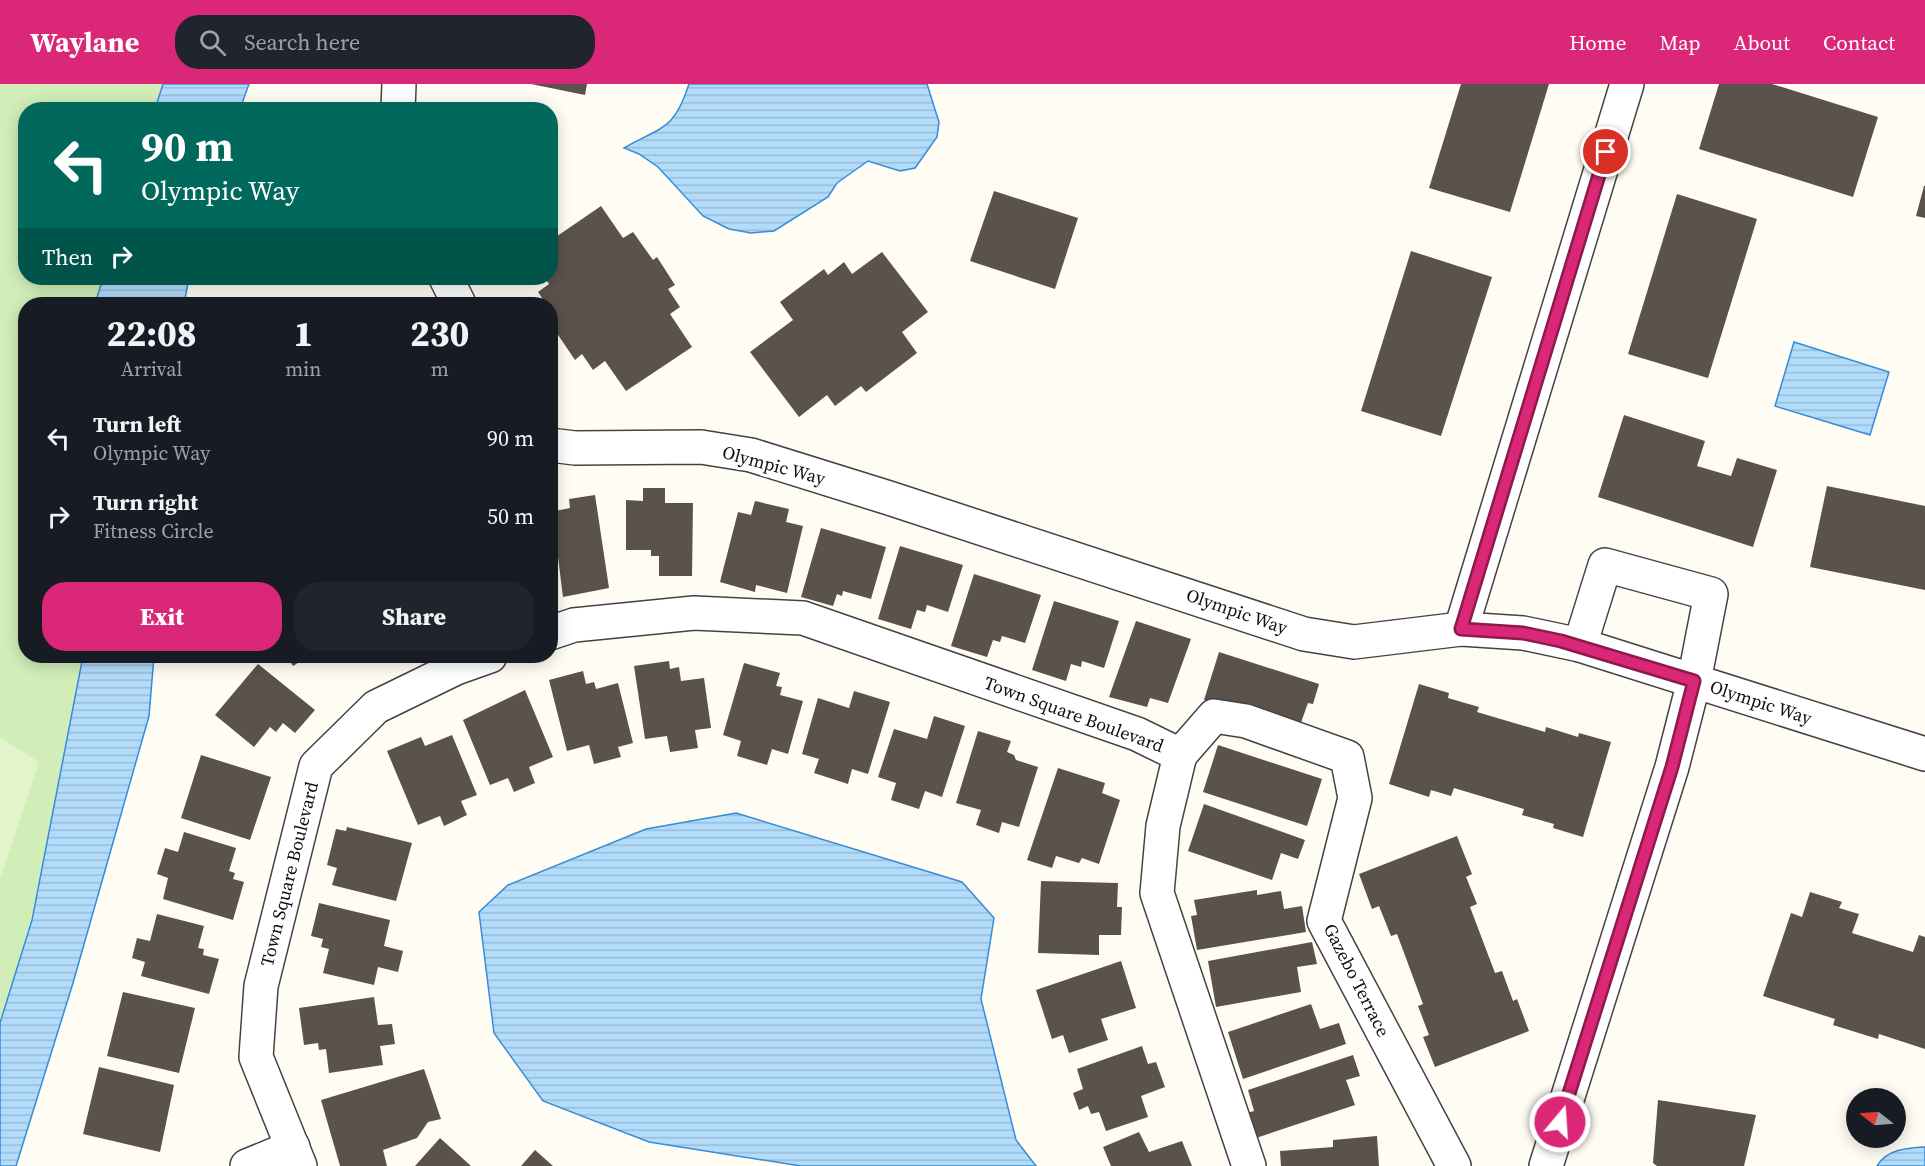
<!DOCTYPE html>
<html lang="en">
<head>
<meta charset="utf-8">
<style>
	:root { --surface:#171b24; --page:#20242c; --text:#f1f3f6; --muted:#9ea1a6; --accent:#db2777 }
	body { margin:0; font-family:"Source Serif 4",serif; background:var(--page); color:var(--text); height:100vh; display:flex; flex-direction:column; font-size:22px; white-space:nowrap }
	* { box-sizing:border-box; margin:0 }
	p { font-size:20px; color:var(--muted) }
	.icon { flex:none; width:33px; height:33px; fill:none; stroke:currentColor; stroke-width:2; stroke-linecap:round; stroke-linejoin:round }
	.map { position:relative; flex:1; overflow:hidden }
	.panel { position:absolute; left:18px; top:213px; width:540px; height:366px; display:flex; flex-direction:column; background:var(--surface); border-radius:24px; box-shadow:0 3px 15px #0003 }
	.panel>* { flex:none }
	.guide { position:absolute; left:18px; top:18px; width:540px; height:183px; border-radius:24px; box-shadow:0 3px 15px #0003; background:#00695c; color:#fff; overflow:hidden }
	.needle { width:39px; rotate:287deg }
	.buttons { position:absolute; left:1846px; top:1004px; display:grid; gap:12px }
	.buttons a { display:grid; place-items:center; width:60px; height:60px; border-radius:50%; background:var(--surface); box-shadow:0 3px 15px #0003; font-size:30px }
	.pin { position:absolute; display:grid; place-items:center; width:51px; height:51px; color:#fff; margin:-26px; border:3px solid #fff; border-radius:50%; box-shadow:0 2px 6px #0007 }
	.me { position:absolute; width:66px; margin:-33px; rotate:18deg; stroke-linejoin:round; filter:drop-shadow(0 0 4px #0008) }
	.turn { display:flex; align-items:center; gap:21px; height:126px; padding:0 24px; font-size:27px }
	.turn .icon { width:78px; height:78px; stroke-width:2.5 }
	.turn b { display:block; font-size:42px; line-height:51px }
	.then { display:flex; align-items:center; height:57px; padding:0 24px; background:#0003; gap:12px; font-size:22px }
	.eta { display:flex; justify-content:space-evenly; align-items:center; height:102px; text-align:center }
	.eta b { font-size:36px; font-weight:800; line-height:42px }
	.action { display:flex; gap:12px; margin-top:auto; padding:12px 24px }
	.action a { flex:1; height:69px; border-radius:24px; background:var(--accent); color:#fff; font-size:24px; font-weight:800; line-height:69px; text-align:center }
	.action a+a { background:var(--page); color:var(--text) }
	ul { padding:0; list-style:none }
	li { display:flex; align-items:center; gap:18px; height:78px; padding:0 24px }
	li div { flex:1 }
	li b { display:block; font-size:22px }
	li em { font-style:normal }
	header { display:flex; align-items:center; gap:36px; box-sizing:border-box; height:84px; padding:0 30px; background:var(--accent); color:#fff }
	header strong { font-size:28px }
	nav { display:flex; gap:33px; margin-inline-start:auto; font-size:21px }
	.search { width:420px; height:54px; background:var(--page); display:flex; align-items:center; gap:15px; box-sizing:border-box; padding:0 21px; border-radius:24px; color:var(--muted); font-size:22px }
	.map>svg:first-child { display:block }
</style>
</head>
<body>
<header>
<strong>Waylane</strong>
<div class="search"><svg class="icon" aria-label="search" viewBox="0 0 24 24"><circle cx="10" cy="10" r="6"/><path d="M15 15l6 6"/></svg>Search here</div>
<nav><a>Home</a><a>Map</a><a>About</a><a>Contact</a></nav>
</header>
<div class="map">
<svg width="1925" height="1082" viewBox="0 0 1925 1082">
	<defs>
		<pattern id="water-rules" width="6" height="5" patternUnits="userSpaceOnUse" patternTransform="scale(1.5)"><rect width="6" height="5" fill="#b3dcfb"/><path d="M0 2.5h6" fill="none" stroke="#99bcd6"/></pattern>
	</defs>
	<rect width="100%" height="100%" fill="#fffdf3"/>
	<!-- park -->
	<path fill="#d1eeb9" d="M0 0H163L155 25 26 26V194H103L95 220H26V572H83L31 836 0 939Z"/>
	<!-- pitch -->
	<path fill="#e3f4cb" d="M0 653 39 678 0 795Z"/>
	<!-- water -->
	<g fill="url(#water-rules)" stroke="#348dd8" stroke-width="1.5">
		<path d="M163 0H249L240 25H155Z"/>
		<path d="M689 0H927L939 38 937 53 915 84 900 87 868 77 837 99 828 113 774 147 751 149 729 145 703 132 658 83 639 70 624 64C662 42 674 47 689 0Z"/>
		<path d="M103 194H189L184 220H95Z"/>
		<path d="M1794 258 1889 288 1870 351 1775 322Z"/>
		<path d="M83 572H154L149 632 73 899 16 1082H0V939L32 836Z"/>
		<path d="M736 729 962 798 994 834 981 915 1016 1056 1036 1082H801L649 1058 543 1017 494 949 479 828 508 801 646 745Z"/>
		<path d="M1925 1063V1082H1877C1887 1065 1907 1064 1925 1063Z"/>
	</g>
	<!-- building -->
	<g fill="#5a524b">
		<path d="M531 0H587L585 11Z"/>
		<path d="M1461 0H1549L1510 128 1429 104Z"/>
		<path d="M1719 0H1772L1878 33 1853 113 1699 65Z"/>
		<path d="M1924 102H1925V134L1916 132Z"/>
		<path d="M994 107 1078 134 1055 205 970 177Z"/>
		<path d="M1677 110 1757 135 1708 294 1628 270Z"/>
		<path d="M601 122 623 154 633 148 653 176 657 173 675 201 668 205 680 223 670 230 692 263 626 307 605 277 593 286 582 270 575 276 550 239 556 235 550 228V220H546L538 208 549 200 545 194H550V157Z"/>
		<path d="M1411 167 1492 193 1441 352 1361 327Z"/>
		<path d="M882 168 928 228 902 248 917 269 866 308 861 302 835 322 827 311 799 333 750 268 793 236 780 218 824 185 828 191 844 178 852 190Z"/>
		<path d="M1624 331 1705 357 1697 382 1731 392 1737 374 1777 386 1753 463 1598 413Z"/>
		<path d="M1827 402 1925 422V506L1810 483Z"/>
		<path d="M643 404H665V419H693L692 492H659V472H651V466H626V416L643 417Z"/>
		<path d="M595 411 609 504 563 513 558 473 550 475V428L570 424 569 415Z"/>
		<path d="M755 417 789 425 786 438 803 442 787 509 756 501 755 508 720 498 738 428 751 431Z"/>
		<path d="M821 444 886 463 871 515 843 507 842 512 837 510 833 522 801 513Z"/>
		<path d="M900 462 963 481 948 528 927 521 925 528 917 526 911 545 878 535Z"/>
		<path d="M974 490 1041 511 1025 559 1002 552 1000 558 993 556 987 573 951 562Z"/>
		<path d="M1054 517 1119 537 1104 584 1082 577 1081 583 1071 580 1066 597 1032 586Z"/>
		<path d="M1136 537 1191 555 1168 619 1150 614 1147 623 1109 613Z"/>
		<path d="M1219 568 1319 600 1313 620 1308 619 1299 644 1285 642 1204 616Z"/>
		<path d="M286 572H309L293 582Z"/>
		<path d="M669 577 670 585 679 583 681 597 704 594 711 644 695 646 698 664 670 668 667 652 645 655 634 582Z"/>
		<path d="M744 579 780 589 776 602 782 603 780 611 803 617 788 670 772 665 767 681 737 672 741 657 723 651Z"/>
		<path d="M258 580 315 626 295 649 283 639 276 648 270 643 254 663 215 631Z"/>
		<path d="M583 587 586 600 594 598 596 605 618 599 633 659 618 663 621 673 594 680 589 661 567 667 549 596Z"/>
		<path d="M1419 600 1449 609 1448 614 1479 623 1477 628 1545 648 1546 643 1578 653 1579 649 1611 658 1583 753 1553 744 1554 740 1522 731 1524 725 1454 704 1451 712 1431 706 1429 713 1389 700Z"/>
		<path d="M525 606 553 673 529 683 535 699 514 708 508 694 490 701 463 636Z"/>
		<path d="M854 607 890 618 868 690 852 685 848 700 814 689 819 675 802 670 818 614 849 624Z"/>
		<path d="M934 632 965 642 942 713 925 707 919 725 891 716 896 699 878 693 894 645 927 655Z"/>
		<path d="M978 647 1011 657 1007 668 1014 671 1016 676 1038 683 1019 743 1002 738 999 749 976 741 981 726 956 719Z"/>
		<path d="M452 651 477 711 461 717 467 731 444 742 440 732 418 741 387 667 421 653 425 662Z"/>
		<path d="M1218 661 1322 695 1307 742 1203 708Z"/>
		<path d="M201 671 271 693 250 756 181 734Z"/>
		<path d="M1058 684 1105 699 1102 709 1120 716 1099 780 1082 774 1079 779 1056 772 1052 784 1027 776Z"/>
		<path d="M1204 720 1305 756 1298 775 1281 769 1272 796 1188 767Z"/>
		<path d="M347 743 412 759 396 817 332 801 337 784 327 781 336 745 346 747Z"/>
		<path d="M184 748 236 764 229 787 235 789 233 795 244 798 233 836 163 815 168 794 157 790 165 764 178 768Z"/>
		<path d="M1457 752 1472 790 1466 793 1477 820 1470 823 1495 889 1502 887 1513 917 1517 915 1529 947 1435 983 1423 953 1429 951 1418 922 1423 920 1397 850 1391 852 1379 822 1372 825 1359 790Z"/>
		<path d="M1041 797 1118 799 1117 823H1122L1121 851H1099V871L1038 869Z"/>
		<path d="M1257 806V811L1281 807 1284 825 1302 822 1306 848 1197 866 1191 832 1197 831 1194 816Z"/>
		<path d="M1810 808 1842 818 1839 824 1859 830 1852 849 1913 868 1919 851 1925 853V965L1879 950 1878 955 1833 941 1835 935 1763 912 1791 829 1802 833Z"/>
		<path d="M319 819 390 836 384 862 403 867 398 888 378 883 374 901 323 889 329 865 321 863 323 855 311 852Z"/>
		<path d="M157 830 204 842 198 864 204 865 203 871 219 875 209 910 141 892 145 878 132 874 137 854 150 857Z"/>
		<path d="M1312 858 1317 880 1297 883 1301 908 1216 923 1208 877Z"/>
		<path d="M1121 877 1136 924 1101 935 1108 956 1069 969 1063 951 1052 955 1036 906Z"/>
		<path d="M123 908 195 924 179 989 107 972Z"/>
		<path d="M374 913 378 941 392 940 395 960 380 962 383 981 329 989 326 965 319 966 318 959 304 961 299 924Z"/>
		<path d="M1311 920 1320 945 1339 939 1346 960 1243 995 1228 948Z"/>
		<path d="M1142 962 1148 980 1156 978 1165 1003 1141 1012 1148 1033 1106 1047 1099 1028 1091 1030 1088 1022 1079 1026 1073 1009 1083 1005 1077 985Z"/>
		<path d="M1353 971 1360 992 1346 996 1355 1021 1256 1054 1247 1029 1254 1027 1248 1006Z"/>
		<path d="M99 983 174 1001 160 1068 83 1050Z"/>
		<path d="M424 985 441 1035 428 1038 417 1054 383 1066 387 1082H340L321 1016Z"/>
		<path d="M1658 1016 1756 1031 1744 1082H1657L1653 1079Z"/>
		<path d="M1139 1048 1149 1068 1182 1057 1192 1082H1111L1103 1063Z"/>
		<path d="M1377 1052 1379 1082H1281L1280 1067 1333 1063V1056Z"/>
		<path d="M440 1054 471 1082H415Z"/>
		<path d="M535 1066 553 1082H521Z"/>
	</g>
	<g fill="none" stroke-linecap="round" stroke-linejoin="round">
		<defs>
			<g id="minor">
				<path d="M398 26 399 0"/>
				<path d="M446 194 459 220"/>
				<path d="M550 361 575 364 701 363 751 371 889 414 1304 550 1354 558 1461 545 1523 549 1580 561 1925 670"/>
				<path d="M1461 545 1627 0"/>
				<path d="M550 549 574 541 694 529 803 534 1137 650 1180 671 1163 742 1157 809 1249 1082"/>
				<path d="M1180 671 1214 632 1246 637 1347 673 1355 714 1324 837 1454 1082"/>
				<path d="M247 1082 293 1063"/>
				<path d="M300 1082 256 973 261 902 316 682 376 623 456 584 490 572"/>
				<path d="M1546 1082 1672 683 1694 597 1711 510 1605 481 1580 561"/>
			</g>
		</defs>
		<!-- minor casing -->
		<use href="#minor" stroke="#434343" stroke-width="36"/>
		<!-- minor -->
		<use href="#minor" stroke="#fff" stroke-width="33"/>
	</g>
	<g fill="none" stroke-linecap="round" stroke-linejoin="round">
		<defs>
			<path id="route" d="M1560 1038 1672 683 1694 597 1561 557 1523 549 1461 545 1606 68"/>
		</defs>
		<!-- route casing -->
		<use href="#route" stroke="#8e194d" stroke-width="15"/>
		<!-- route -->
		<use href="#route" stroke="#db2777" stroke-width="10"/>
	</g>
	<g text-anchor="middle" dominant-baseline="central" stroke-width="6" stroke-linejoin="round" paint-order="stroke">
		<!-- street labels -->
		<g font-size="18" fill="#101010" stroke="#fff">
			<text transform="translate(774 381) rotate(15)">Olympic Way</text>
			<text transform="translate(1237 527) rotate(19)">Olympic Way</text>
			<text transform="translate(1761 618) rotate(18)">Olympic Way</text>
			<text transform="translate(1074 630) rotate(20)">Town Square Boulevard</text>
			<text transform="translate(289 790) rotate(-76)">Town Square Boulevard</text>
			<text transform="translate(1357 896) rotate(63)">Gazebo Terrace</text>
		</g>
	</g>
</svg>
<div class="buttons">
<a><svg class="needle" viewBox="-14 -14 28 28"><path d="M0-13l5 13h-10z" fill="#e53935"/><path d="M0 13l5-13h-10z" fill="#9ea1a6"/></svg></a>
</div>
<div class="pin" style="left:1606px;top:68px;background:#d93025"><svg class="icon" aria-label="arrive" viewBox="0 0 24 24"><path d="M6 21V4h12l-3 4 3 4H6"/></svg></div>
<svg class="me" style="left:1560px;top:1038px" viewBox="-20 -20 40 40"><circle r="17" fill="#db2777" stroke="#fff" stroke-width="3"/><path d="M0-11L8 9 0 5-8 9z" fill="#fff"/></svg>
<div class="guide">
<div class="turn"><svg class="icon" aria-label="left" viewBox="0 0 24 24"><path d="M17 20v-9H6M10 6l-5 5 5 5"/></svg><div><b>90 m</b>Olympic Way</div></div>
<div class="then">Then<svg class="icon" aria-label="right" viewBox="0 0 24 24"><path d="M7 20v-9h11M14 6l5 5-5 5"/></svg></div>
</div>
<section class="panel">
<div class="eta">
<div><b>22:08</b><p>Arrival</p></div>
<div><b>1</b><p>min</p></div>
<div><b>230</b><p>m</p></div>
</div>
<ul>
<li><svg class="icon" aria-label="left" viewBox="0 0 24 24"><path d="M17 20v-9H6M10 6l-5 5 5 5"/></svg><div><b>Turn left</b><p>Olympic Way</p></div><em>90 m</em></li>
<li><svg class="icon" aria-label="right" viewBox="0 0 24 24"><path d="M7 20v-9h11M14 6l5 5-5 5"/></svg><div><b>Turn right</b><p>Fitness Circle</p></div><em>50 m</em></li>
</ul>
<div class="action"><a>Exit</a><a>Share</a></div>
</section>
</div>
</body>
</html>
